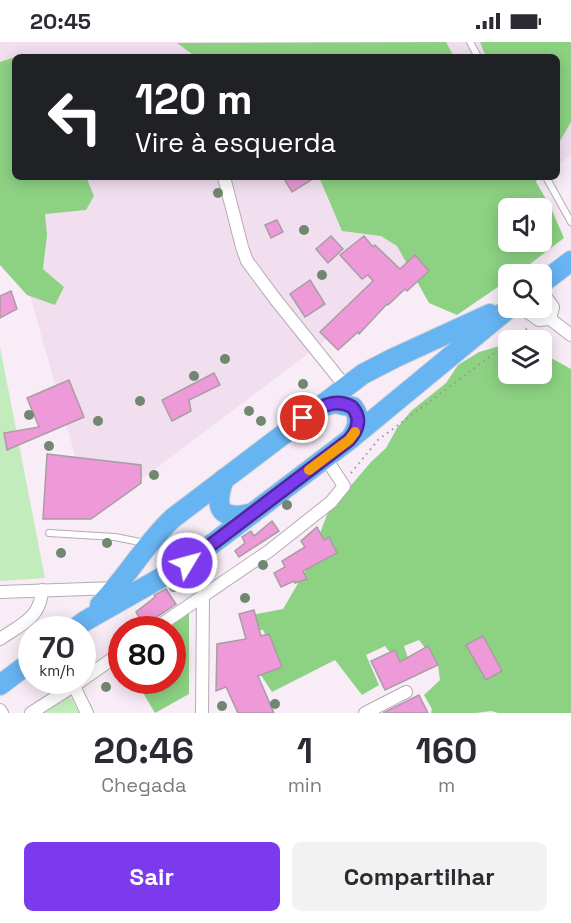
<!DOCTYPE html>
<html lang="pt">
<head>
<meta charset="utf-8">
<style>
	:root { --surface:#fff; --page:#f2f2f3; --text:#2b2b33; --muted:#7c7c81; --accent:#7c3aed }
	body { margin:0; font-family:"Space Grotesk",sans-serif; background:var(--page); color:var(--text); height:100vh; display:flex; flex-direction:column; font-size:22px; white-space:nowrap }
	* { box-sizing:border-box; margin:0 }
	p { font-size:20px; color:var(--muted) }
	.icon { flex:none; width:33px; height:33px; fill:none; stroke:currentColor; stroke-width:2; stroke-linecap:round; stroke-linejoin:round }
	.map { position:relative; height:671px; overflow:hidden }
	.sheet { display:flex; flex-direction:column; background:var(--surface); flex:1 }
	.sheet>* { flex:none }
	.guide { position:absolute; left:12px; top:12px; width:548px; height:126px; border-radius:9px; box-shadow:0 3px 15px #0003; background:#202124; color:#fff; overflow:hidden }
	.controls { position:absolute; left:498px; top:156px; display:grid; gap:12px }
	.controls a { display:grid; place-items:center; width:54px; height:54px; border-radius:9px; background:var(--surface); box-shadow:0 3px 15px #0003; font-size:30px }
	.speed { position:absolute; left:18px; top:574px; display:flex; gap:12px; font-size:30px; font-weight:700; text-align:center }
	.speed>* { display:grid; place-content:center; width:78px; height:78px; border-radius:50%; background:var(--surface); box-shadow:0 3px 15px #0003; line-height:1 }
	.speed small { font-size:15px; font-weight:400 }
	.speed .limit { border:9px solid #d22; background:#fff; color:#111 }
	.pin { position:absolute; display:grid; place-items:center; width:51px; height:51px; color:#fff; margin:-26px; border:3px solid #fff; border-radius:50%; box-shadow:0 2px 6px #0007 }
	.me { position:absolute; width:66px; margin:-33px; rotate:53deg; stroke-linejoin:round; filter:drop-shadow(0 0 4px #0008) }
	.turn { display:flex; align-items:center; gap:21px; height:126px; padding:0 24px; font-size:27px }
	.turn .icon { width:78px; height:78px; stroke-width:2.5 }
	.turn b { display:block; font-size:42px; line-height:51px }
	.eta { display:flex; justify-content:space-evenly; align-items:center; height:102px; text-align:center }
	.eta b { font-size:36px; font-weight:600; line-height:42px }
	.action { display:flex; gap:12px; margin-top:auto; padding:12px 24px }
	.action a { flex:1; height:69px; border-radius:9px; background:var(--accent); color:#fff; font-size:24px; font-weight:600; line-height:69px; text-align:center }
	.action a+a { background:var(--page); color:var(--text) }
	.status { display:flex; justify-content:space-between; align-items:center; height:42px; padding:0 30px; background:var(--surface); direction:ltr }
	.status svg { height:16px; fill:currentColor }
	.map>svg:first-child { display:block }
</style>
</head>
<body>
<div class="status"><b>20:45</b><svg viewBox="0 0 49 12"><path d="M0 12V9h3v3zM5 12V6h3v6zM10 12V3h3v9zM15 12V0h3v12zM26 1h20v11H26zM47 4h2v5h-2z"/></svg></div>
<div class="map">
<svg width="571" height="671" viewBox="0 0 571 671">
	<rect width="100%" height="100%" fill="#f8ecf7"/>
	<!-- built -->
	<path fill="#f1dff0" d="M0 0H571V113L557 124 556 15H15V135H542L92 475 20 217 0 216Z"/>
	<!-- green -->
	<g fill="#c2ecbb">
		<path d="M0 305 45 536 0 539Z"/>
		<path d="M69 652 79 671H39Z"/>
	</g>
	<!-- forest -->
	<g fill="#8dd283" fill-rule="evenodd">
		<path d="M446 0 454 15H186L192 12 177 1Z"/>
		<path d="M480 0H571V80L557 104 556 15H486Z"/>
		<path d="M21 13 24 15H15V135H86L94 154 86 168 45 172 47 193 43 227 64 245 55 263 27 253 0 223V20Z"/>
		<path d="M319 135H531L534 138 533 135H538L536 140 550 164 564 196 517 232H508V238L457 273 429 261 397 204 381 194 342 189ZM508 166H542V200H508Z"/>
		<path d="M500 304H508V332H542V311L571 327V671H498L491 669 476 671H431L432 667 424 653 440 638 438 623 419 598 404 604 410 622 403 627 385 604 366 613 379 643 362 653 335 618 272 650 257 627 276 615 263 588H244L251 573 283 567 307 526 328 470 371 420 386 406 397 386 411 369 446 341 458 323 479 310Z"/>
		<path d="M189 568V652L155 671 136 639H172V588H160Z"/>
	</g>
	<!-- building -->
	<g fill="#ee99d8" stroke="#a99da5" stroke-width="1.5">
		<path d="M283 135H316L292 150Z"/>
		<path d="M277 178 283 190 271 196 265 183Z"/>
		<path d="M331 194 343 207 328 221 316 207Z"/>
		<path d="M364 194 373 205 375 203 400 227 415 213 429 229 407 249 405 247 388 263 387 262 359 292 358 290 338 308 320 290 373 239 368 233 362 237 340 213Z"/>
		<path d="M310 238 325 262 305 275 290 252Z"/>
		<path d="M11 249 17 267 0 276V254Z"/>
		<path d="M214 331 220 343 189 358 191 369 172 379 162 358Z"/>
		<path d="M69 338 84 375 7 408 4 391 39 385 27 356Z"/>
		<path d="M47 412 141 423V441L91 477H43Z"/>
		<path d="M272 479 279 489 239 515 235 509 245 501 242 495 251 489 254 494Z"/>
		<path d="M317 485 324 498 329 495 337 511 303 529 307 537 295 541 294 539 281 545 274 531 285 525 282 519 305 505 301 499Z"/>
		<path d="M166 547 176 562 148 581 145 586 136 570 155 555 154 553Z"/>
		<path d="M254 568 261 594 269 592 282 625 258 634 274 671H238L226 645 216 649 217 602 246 597 239 572Z"/>
		<path d="M483 594 502 629 486 638 466 603Z"/>
		<path d="M428 604 438 623 385 648 371 619 395 608 400 620Z"/>
		<path d="M419 653 428 671H383Z"/>
	</g>
	<g fill="none" stroke-linecap="round" stroke-linejoin="round">
		<defs>
			<g id="service">
				<path d="M470 0 478 15"/>
				<path d="M546 135 571 180"/>
				<path d="M49 491 115 495 145 501"/>
			</g>
			<g id="minor">
				<path d="M224 135 242 205 247 219 276 258 345 344"/>
				<path d="M542 250 553 265 550 277"/>
				<path d="M522 266 539 278 550 277 571 293"/>
				<path d="M197 514 202 534 203 553 202 671"/>
				<path d="M0 550 116 546"/>
				<path d="M153 588 269 509 331 460 344 444 325 415"/>
				<path d="M0 597C20 583 41 576 42 548"/>
				<path d="M82 638 122 610"/>
				<path d="M74 644 87 671"/>
				<path d="M0 668 2 671"/>
				<path d="M31 671 81 639"/>
				<path d="M365 671 406 650"/>
			</g>
			<g id="trunk">
				<path d="M542 241 571 219"/>
				<path d="M319 365 335 361 353 365C361 375 358 386 351 396"/>
				<path d="M224 437C213 466 220 480 253 471"/>
				<path d="M100 563C127 535 145 502 173 476L363 332 394 316 490 272"/>
				<path d="M73 588 85 579 187 521 349 398 509 266"/>
				<path d="M0 643 32 619"/>
			</g>
		</defs>
		<!-- service casing -->
		<use href="#service" stroke="#b5abb5" stroke-width="8"/>
		<!-- minor casing -->
		<use href="#minor" stroke="#b5abb5" stroke-width="14"/>
		<!-- trunk casing -->
		<use href="#trunk" stroke="#d3d2d3" stroke-width="22"/>
		<!-- path -->
		<g stroke="#9d959d" stroke-width="2" stroke-dasharray="1.5 4.5" stroke-linecap="butt">
			<path d="M511 298 528 286"/>
			<path d="M351 431 378 398 508 301"/>
		</g>
		<!-- service -->
		<use href="#service" stroke="#fff" stroke-width="6"/>
		<!-- minor -->
		<use href="#minor" stroke="#fff" stroke-width="12"/>
		<!-- trunk -->
		<use href="#trunk" stroke="#67b4f2" stroke-width="20"/>
	</g>
	<!-- trees -->
	<g fill="#72876f">
		<circle cx="218" cy="151" r="5"/>
		<circle cx="304" cy="188" r="5"/>
		<circle cx="322" cy="233" r="5"/>
		<circle cx="225" cy="317" r="5"/>
		<circle cx="194" cy="334" r="5"/>
		<circle cx="303" cy="342" r="5"/>
		<circle cx="140" cy="359" r="5"/>
		<circle cx="249" cy="369" r="5"/>
		<circle cx="29" cy="373" r="5"/>
		<circle cx="98" cy="379" r="5"/>
		<circle cx="261" cy="379" r="5"/>
		<circle cx="49" cy="404" r="5"/>
		<circle cx="154" cy="433" r="5"/>
		<circle cx="287" cy="463" r="5"/>
		<circle cx="107" cy="501" r="5"/>
		<circle cx="61" cy="511" r="5"/>
		<circle cx="263" cy="523" r="5"/>
		<circle cx="174" cy="545" r="5"/>
		<circle cx="245" cy="556" r="5"/>
		<circle cx="106" cy="645" r="5"/>
		<circle cx="275" cy="662" r="5"/>
		<circle cx="222" cy="664" r="5"/>
	</g>
	<g fill="none" stroke-linecap="round" stroke-linejoin="round">
		<defs>
			<path id="route" d="M187 521 349 398C358 388 362 376 352 365 334 355 318 366 303 376"/>
		</defs>
		<!-- route casing -->
		<use href="#route" stroke="#51269a" stroke-width="15"/>
		<!-- route -->
		<use href="#route" stroke="#7c3aed" stroke-width="10"/>
		<!-- slow -->
		<path stroke="#f59e0b" stroke-width="10" d="M309 428 349 398 355 390"/>
	</g>
</svg>
<div class="controls">
<a><svg class="icon" aria-label="sound" viewBox="0 0 24 24"><path d="M4 9h4l5-4v14l-5-4H4zM17 9q2 3 0 6"/></svg></a>
<a><svg class="icon" aria-label="search" viewBox="0 0 24 24"><circle cx="10" cy="10" r="6"/><path d="M15 15l6 6"/></svg></a>
<a><svg class="icon" aria-label="layers" viewBox="0 0 24 24"><path d="M12 4l9 5-9 5-9-5zM3 14l9 5 9-5"/></svg></a>
</div>
<div class="speed"><div>70<small>km/h</small></div><div class="limit">80</div></div>
<div class="pin" style="left:303px;top:376px;background:#d93025"><svg class="icon" aria-label="arrive" viewBox="0 0 24 24"><path d="M6 21V4h12l-3 4 3 4H6"/></svg></div>
<svg class="me" style="left:187px;top:521px" viewBox="-20 -20 40 40"><circle r="17" fill="#7c3aed" stroke="#fff" stroke-width="3"/><path d="M0-11L8 9 0 5-8 9z" fill="#fff"/></svg>
<div class="guide">
<div class="turn"><svg class="icon" aria-label="left" viewBox="0 0 24 24"><path d="M17 20v-9H6M10 6l-5 5 5 5"/></svg><div><b>120 m</b>Vire à esquerda</div></div>
</div>
</div>
<section class="sheet">
<div class="eta">
<div><b>20:46</b><p>Chegada</p></div>
<div><b>1</b><p>min</p></div>
<div><b>160</b><p>m</p></div>
</div>
<div class="action"><a>Sair</a><a>Compartilhar</a></div>
</section>
</body>
</html>
